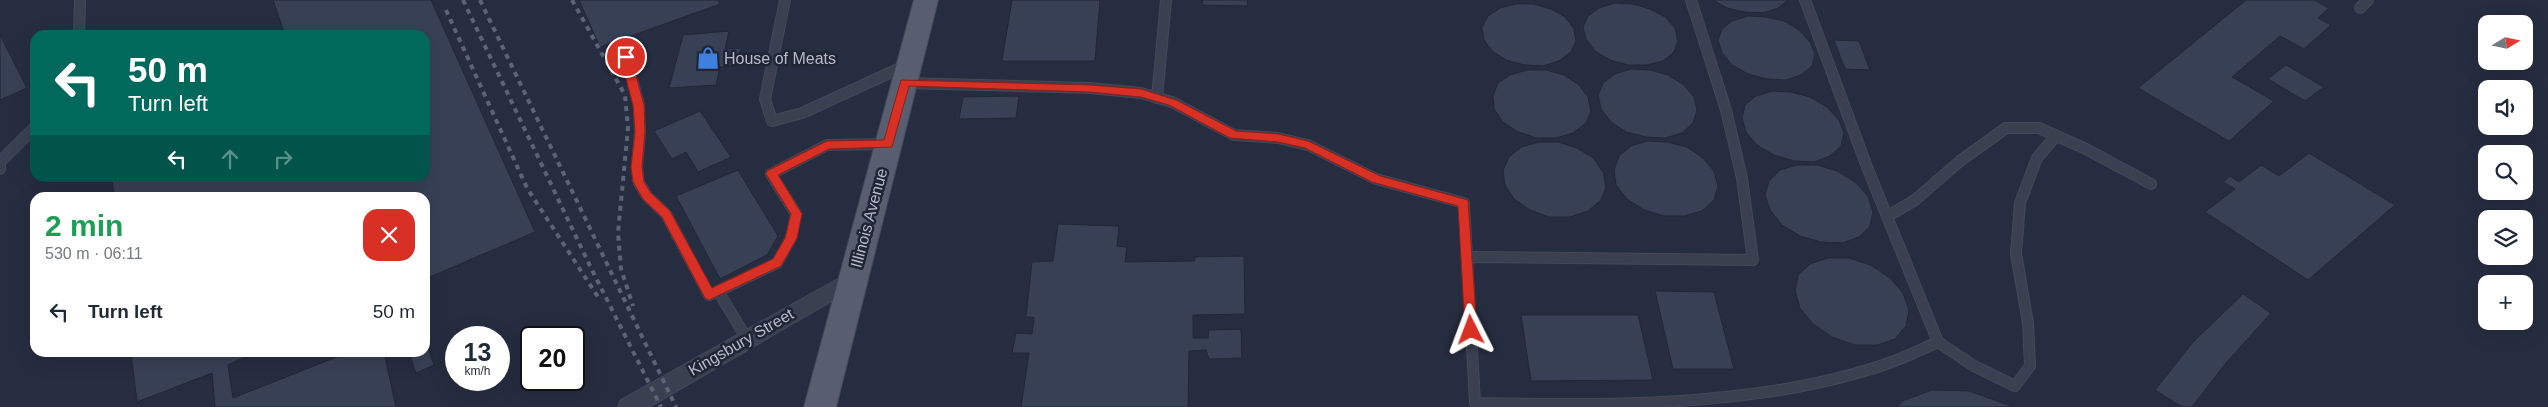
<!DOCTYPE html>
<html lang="en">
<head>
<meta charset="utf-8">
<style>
	:root { --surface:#fff; --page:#f2f2f3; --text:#1f2937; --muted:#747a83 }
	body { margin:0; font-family:Arial,sans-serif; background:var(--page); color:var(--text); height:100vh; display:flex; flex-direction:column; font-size:19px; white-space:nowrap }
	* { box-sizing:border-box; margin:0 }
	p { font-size:16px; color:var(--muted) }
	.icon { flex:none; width:28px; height:28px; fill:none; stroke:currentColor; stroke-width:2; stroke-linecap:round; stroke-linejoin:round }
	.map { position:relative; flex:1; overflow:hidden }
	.side { position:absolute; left:30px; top:192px; width:400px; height:165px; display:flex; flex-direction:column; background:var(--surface); border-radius:15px; box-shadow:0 5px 20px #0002 }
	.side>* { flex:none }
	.hud { position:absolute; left:30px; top:30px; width:400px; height:152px; border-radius:15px; box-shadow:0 5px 20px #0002; background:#00695c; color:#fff; overflow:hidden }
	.needle { width:32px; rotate:80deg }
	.controls { position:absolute; left:2478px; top:15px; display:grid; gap:10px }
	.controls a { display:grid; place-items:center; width:55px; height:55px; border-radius:10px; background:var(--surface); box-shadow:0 5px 20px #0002; font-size:25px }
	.speed { position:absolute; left:445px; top:326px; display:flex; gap:10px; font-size:25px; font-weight:700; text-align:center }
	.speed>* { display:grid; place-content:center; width:65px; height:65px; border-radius:50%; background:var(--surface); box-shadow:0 5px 20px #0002; line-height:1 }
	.speed small { font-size:12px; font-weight:400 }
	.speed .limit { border:2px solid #111; border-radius:8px; background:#fff; color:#111 }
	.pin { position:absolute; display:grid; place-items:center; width:42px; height:42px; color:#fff; margin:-21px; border:2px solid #fff; border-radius:50%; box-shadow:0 1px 5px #0007 }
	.me { position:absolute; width:55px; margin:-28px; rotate:357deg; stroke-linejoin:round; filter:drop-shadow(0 0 4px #0008) }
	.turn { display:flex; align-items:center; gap:18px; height:105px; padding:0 15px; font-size:22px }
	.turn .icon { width:65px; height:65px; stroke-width:2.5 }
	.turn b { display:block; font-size:35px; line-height:42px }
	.lanes { display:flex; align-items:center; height:48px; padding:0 15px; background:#0003; justify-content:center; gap:25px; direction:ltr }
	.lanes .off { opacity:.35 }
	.round { display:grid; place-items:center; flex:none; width:52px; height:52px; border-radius:15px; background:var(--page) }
	.summary { display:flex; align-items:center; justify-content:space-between; height:85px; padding:0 15px }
	h1 { font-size:30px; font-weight:700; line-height:38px; color:#1e9e55 }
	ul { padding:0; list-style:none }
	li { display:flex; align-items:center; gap:15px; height:70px; padding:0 15px }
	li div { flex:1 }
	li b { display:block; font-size:19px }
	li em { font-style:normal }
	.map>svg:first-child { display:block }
</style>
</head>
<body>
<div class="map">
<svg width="2548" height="407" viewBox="0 0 2548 407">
	<rect width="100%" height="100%" fill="#262d40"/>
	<!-- building -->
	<g fill="#384056" stroke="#212737">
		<path d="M273 0H431L535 232 425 279V198H114L112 178H425V35H285Z"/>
		<path d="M579 0H718L720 4 600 47Z"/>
		<path d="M1012 0H1100L1095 61H1002Z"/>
		<path d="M1203 0H1248L1247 6 1202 5Z"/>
		<path d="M1713 0H1788L1778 8 1763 13 1745 12 1727 8Z"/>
		<path d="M2246 0H2314L2329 8 2318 18 2331 25 2304 49 2280 36 2232 77 2274 101 2229 141 2138 88Z"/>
		<path d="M1615 3 1633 4 1650 9 1665 17 1675 28 1678 41 1674 52 1663 61 1647 65H1628L1610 60 1595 51 1586 39 1583 27 1588 16 1599 8Z"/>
		<path d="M1516 4H1533L1551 9 1565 17 1574 29 1576 41 1571 52 1559 61 1543 66 1524 65 1506 60 1492 51 1484 40 1482 27 1488 16 1500 8Z"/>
		<path d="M1748 16 1766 17 1784 21 1799 30 1810 42 1815 54 1812 66 1801 75 1786 80 1767 79 1748 74 1732 65 1722 53 1718 40 1722 29 1732 21Z"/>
		<path d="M729 31 725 49 741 48 737 66 720 67 716 85 669 88 683 35Z"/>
		<path d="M0 35 27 88 0 100Z"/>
		<path d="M1834 40 1859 41 1870 70 1845 69Z"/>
		<path d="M2286 65 2324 87 2305 101 2268 79Z"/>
		<path d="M1631 69 1650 70 1668 75 1684 85 1694 97 1697 110 1693 123 1682 133 1665 138 1646 137 1626 132 1611 122 1601 109 1598 95 1603 83 1615 74Z"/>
		<path d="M1527 70H1546L1564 75 1579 85 1588 97 1591 111 1586 123 1573 133 1556 138H1537L1518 132 1503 122 1494 109 1493 96 1498 83 1510 75Z"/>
		<path d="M1772 91 1791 92 1810 97 1827 107 1839 120 1844 133 1841 146 1830 156 1814 162 1794 161 1774 155 1757 145 1746 132 1742 118 1745 105 1756 96Z"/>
		<path d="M1019 96 1016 118 959 119 963 97Z"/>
		<path d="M700 111 731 157 698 172 686 152 672 159 654 131Z"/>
		<path d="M1647 141 1667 142 1687 147 1703 158 1714 171 1718 186 1714 200 1702 211 1684 216H1664L1644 210 1627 199 1616 185 1614 170 1619 156 1631 146Z"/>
		<path d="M1539 142H1558L1577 148 1593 158 1603 172 1606 187 1601 200 1588 211 1570 217H1549L1530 210 1514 199 1505 185 1503 170 1509 157 1521 147Z"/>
		<path d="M2309 153 2395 205 2308 280 2205 212 2235 189 2223 182 2230 176 2239 182 2261 165 2279 176Z"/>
		<path d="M1797 165H1817L1837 171 1855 182 1868 196 1873 212 1870 226 1859 237 1842 243 1821 242 1800 236 1782 225 1770 210 1765 195 1769 181 1780 170Z"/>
		<path d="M738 170 778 236 767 255 720 279 676 196Z"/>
		<path d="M1058 224 1119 226 1117 246 1127 247 1125 262 1195 261V257L1244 256 1245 314 1193 315V338H1208L1209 330 1241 329 1242 358 1209 359 1206 350 1189 351 1188 407H1021L1029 353H1012L1016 333 1032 334 1034 317H1026L1032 262 1053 261Z"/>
		<path d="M1828 258H1849L1870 265 1889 277 1903 293 1909 310 1906 326 1895 339 1877 345H1855L1832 337 1813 324 1800 308 1795 291 1798 275 1810 264Z"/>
		<path d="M1655 291 1714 292 1734 369H1673Z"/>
		<path d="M2243 294 2271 313 2226 363 2192 407H2182L2155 390 2193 342Z"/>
		<path d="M1521 315H1638L1653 380 1531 381Z"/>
		<path d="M428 348 434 365 416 373 410 356 425 352Z"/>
		<path d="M131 352H256L228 365 233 398 349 352H384L396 407H215L212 373 137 402Z"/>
		<path d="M1932 390 1969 391 2014 407H1897L1902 401Z"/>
	</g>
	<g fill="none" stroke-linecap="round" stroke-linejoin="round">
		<defs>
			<g id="lane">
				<path d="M785 0 765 99 772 121 802 113 907 65"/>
				<path d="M1691 0 1726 110 1742 178 1753 260 1467 257 1475 403C1607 406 1764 407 1889 363 1906 357 1922 349 1938 342L1867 167 1805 0"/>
				<path d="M2360 8 2368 0"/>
				<path d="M79 35 80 0"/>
				<path d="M626 57 639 105 640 132 637 167 639 183 647 196 666 214 709 295 718 291"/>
				<path d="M905 83 1090 88 1141 93 1172 102 1234 135 1278 138 1308 145 1376 179 1464 203 1467 257"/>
				<path d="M1157 98 1166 0"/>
				<path d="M0 169V162L35 127"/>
				<path d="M1888 216 1915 200 1960 161 2006 128H2039L2086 149 2151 184"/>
				<path d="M747 339 718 291 777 263 791 238 796 214 771 174 827 145 888 144"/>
				<path d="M1938 342 1974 366 2015 386 2030 366 2028 323 2016 254 2020 203 2037 158 2056 136"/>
			</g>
			<path id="street" d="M854 270 861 272 864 278 861 284 649 407H618L621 400Z"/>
			<path id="primary" d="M914 0H938L836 407H804Z"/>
		</defs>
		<!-- lane casing -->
		<use href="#lane" stroke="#444959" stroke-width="12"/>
		<!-- street casing -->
		<use href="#street" stroke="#444959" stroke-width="2"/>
		<!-- primary casing -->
		<use href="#primary" stroke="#444959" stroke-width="2"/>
		<!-- lane -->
		<use href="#lane" stroke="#3a4050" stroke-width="10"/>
		<!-- street -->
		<use href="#street" fill="#3a4050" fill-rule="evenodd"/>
		<!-- primary -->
		<use href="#primary" fill="#585e70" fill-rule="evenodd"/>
		<!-- rail -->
		<g stroke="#5d6376" stroke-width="4" stroke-dasharray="5 5" stroke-linecap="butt">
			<path d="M463 0 591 268 661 407"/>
			<path d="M480 0 676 407"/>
			<path d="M572 0 625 95 628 128 618 233 621 269 633 306"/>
			<path d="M446 10 527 188 600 300"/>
		</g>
	</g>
	<!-- route -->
	<path fill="#d93025" stroke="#8d1f18" d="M626 54 631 57 644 105 645 132 642 167 644 182 651 193 670 211 712 288 773 259 785 238 791 214 766 174 767 171 827 141 884 140 901 80 1090 85 1141 89 1176 100 1236 131 1278 134 1308 141 1380 176 1468 200 1477 330 1471 335 1465 330 1458 206 1372 182 1305 148 1278 142 1230 138 1169 105 1141 97 1090 92 909 86 892 147 829 149 778 175 802 214 797 238 781 266 709 300 705 298 662 217 643 199 633 182 631 167 635 132 633 105 620 57Z"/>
	<!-- icons -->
	<defs>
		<symbol id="shop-bare" viewBox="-9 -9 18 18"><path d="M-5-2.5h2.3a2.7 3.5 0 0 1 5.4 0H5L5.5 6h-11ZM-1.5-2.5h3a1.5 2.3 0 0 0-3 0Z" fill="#3f7fe0" stroke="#1f2535" stroke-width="2.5" paint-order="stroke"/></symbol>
	</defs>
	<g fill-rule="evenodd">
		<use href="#shop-bare" x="692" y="42" width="32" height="32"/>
	</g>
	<g text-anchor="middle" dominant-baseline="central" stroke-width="5" stroke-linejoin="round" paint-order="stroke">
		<!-- poi labels -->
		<g font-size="16" fill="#b7bbca" stroke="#1f2535" text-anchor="start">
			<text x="724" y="58">House of Meats</text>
		</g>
		<!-- street labels -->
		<g font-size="16" fill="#b7bbca" stroke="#1f2535">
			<text transform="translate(869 218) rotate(-75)">Illinois Avenue</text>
			<text transform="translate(741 342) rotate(-30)">Kingsbury Street</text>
		</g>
	</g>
</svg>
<div class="controls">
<a><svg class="needle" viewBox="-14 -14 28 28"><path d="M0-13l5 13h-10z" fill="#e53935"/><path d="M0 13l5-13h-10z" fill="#747a83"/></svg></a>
<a><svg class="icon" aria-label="sound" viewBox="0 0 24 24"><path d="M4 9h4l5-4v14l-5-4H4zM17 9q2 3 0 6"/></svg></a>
<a><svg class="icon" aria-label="search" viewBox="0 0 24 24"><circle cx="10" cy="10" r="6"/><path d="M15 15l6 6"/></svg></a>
<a><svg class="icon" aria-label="layers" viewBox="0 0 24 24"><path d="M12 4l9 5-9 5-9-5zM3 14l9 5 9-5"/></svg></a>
<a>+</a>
</div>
<div class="speed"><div>13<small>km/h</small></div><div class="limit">20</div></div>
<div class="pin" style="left:626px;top:57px;background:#d93025"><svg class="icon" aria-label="arrive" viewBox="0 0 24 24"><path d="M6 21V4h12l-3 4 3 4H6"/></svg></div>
<svg class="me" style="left:1471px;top:330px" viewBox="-20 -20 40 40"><path d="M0-17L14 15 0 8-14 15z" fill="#d93025" stroke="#fff" stroke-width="4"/></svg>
<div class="hud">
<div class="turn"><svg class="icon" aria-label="left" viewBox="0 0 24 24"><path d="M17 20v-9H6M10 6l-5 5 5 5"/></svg><div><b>50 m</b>Turn left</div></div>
<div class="lanes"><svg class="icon" aria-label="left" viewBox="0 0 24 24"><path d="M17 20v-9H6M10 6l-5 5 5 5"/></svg><svg class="icon off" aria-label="ahead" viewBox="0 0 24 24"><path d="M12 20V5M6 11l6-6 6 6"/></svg><svg class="icon off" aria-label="right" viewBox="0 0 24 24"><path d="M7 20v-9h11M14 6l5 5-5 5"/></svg></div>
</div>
<section class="side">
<div class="summary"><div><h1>2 min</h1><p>530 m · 06:11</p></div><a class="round" style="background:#d93025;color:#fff"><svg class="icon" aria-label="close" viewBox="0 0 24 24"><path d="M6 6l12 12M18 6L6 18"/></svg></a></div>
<ul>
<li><svg class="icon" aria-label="left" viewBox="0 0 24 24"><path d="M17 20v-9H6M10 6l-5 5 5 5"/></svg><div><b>Turn left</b></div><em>50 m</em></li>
</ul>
</section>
</div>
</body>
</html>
